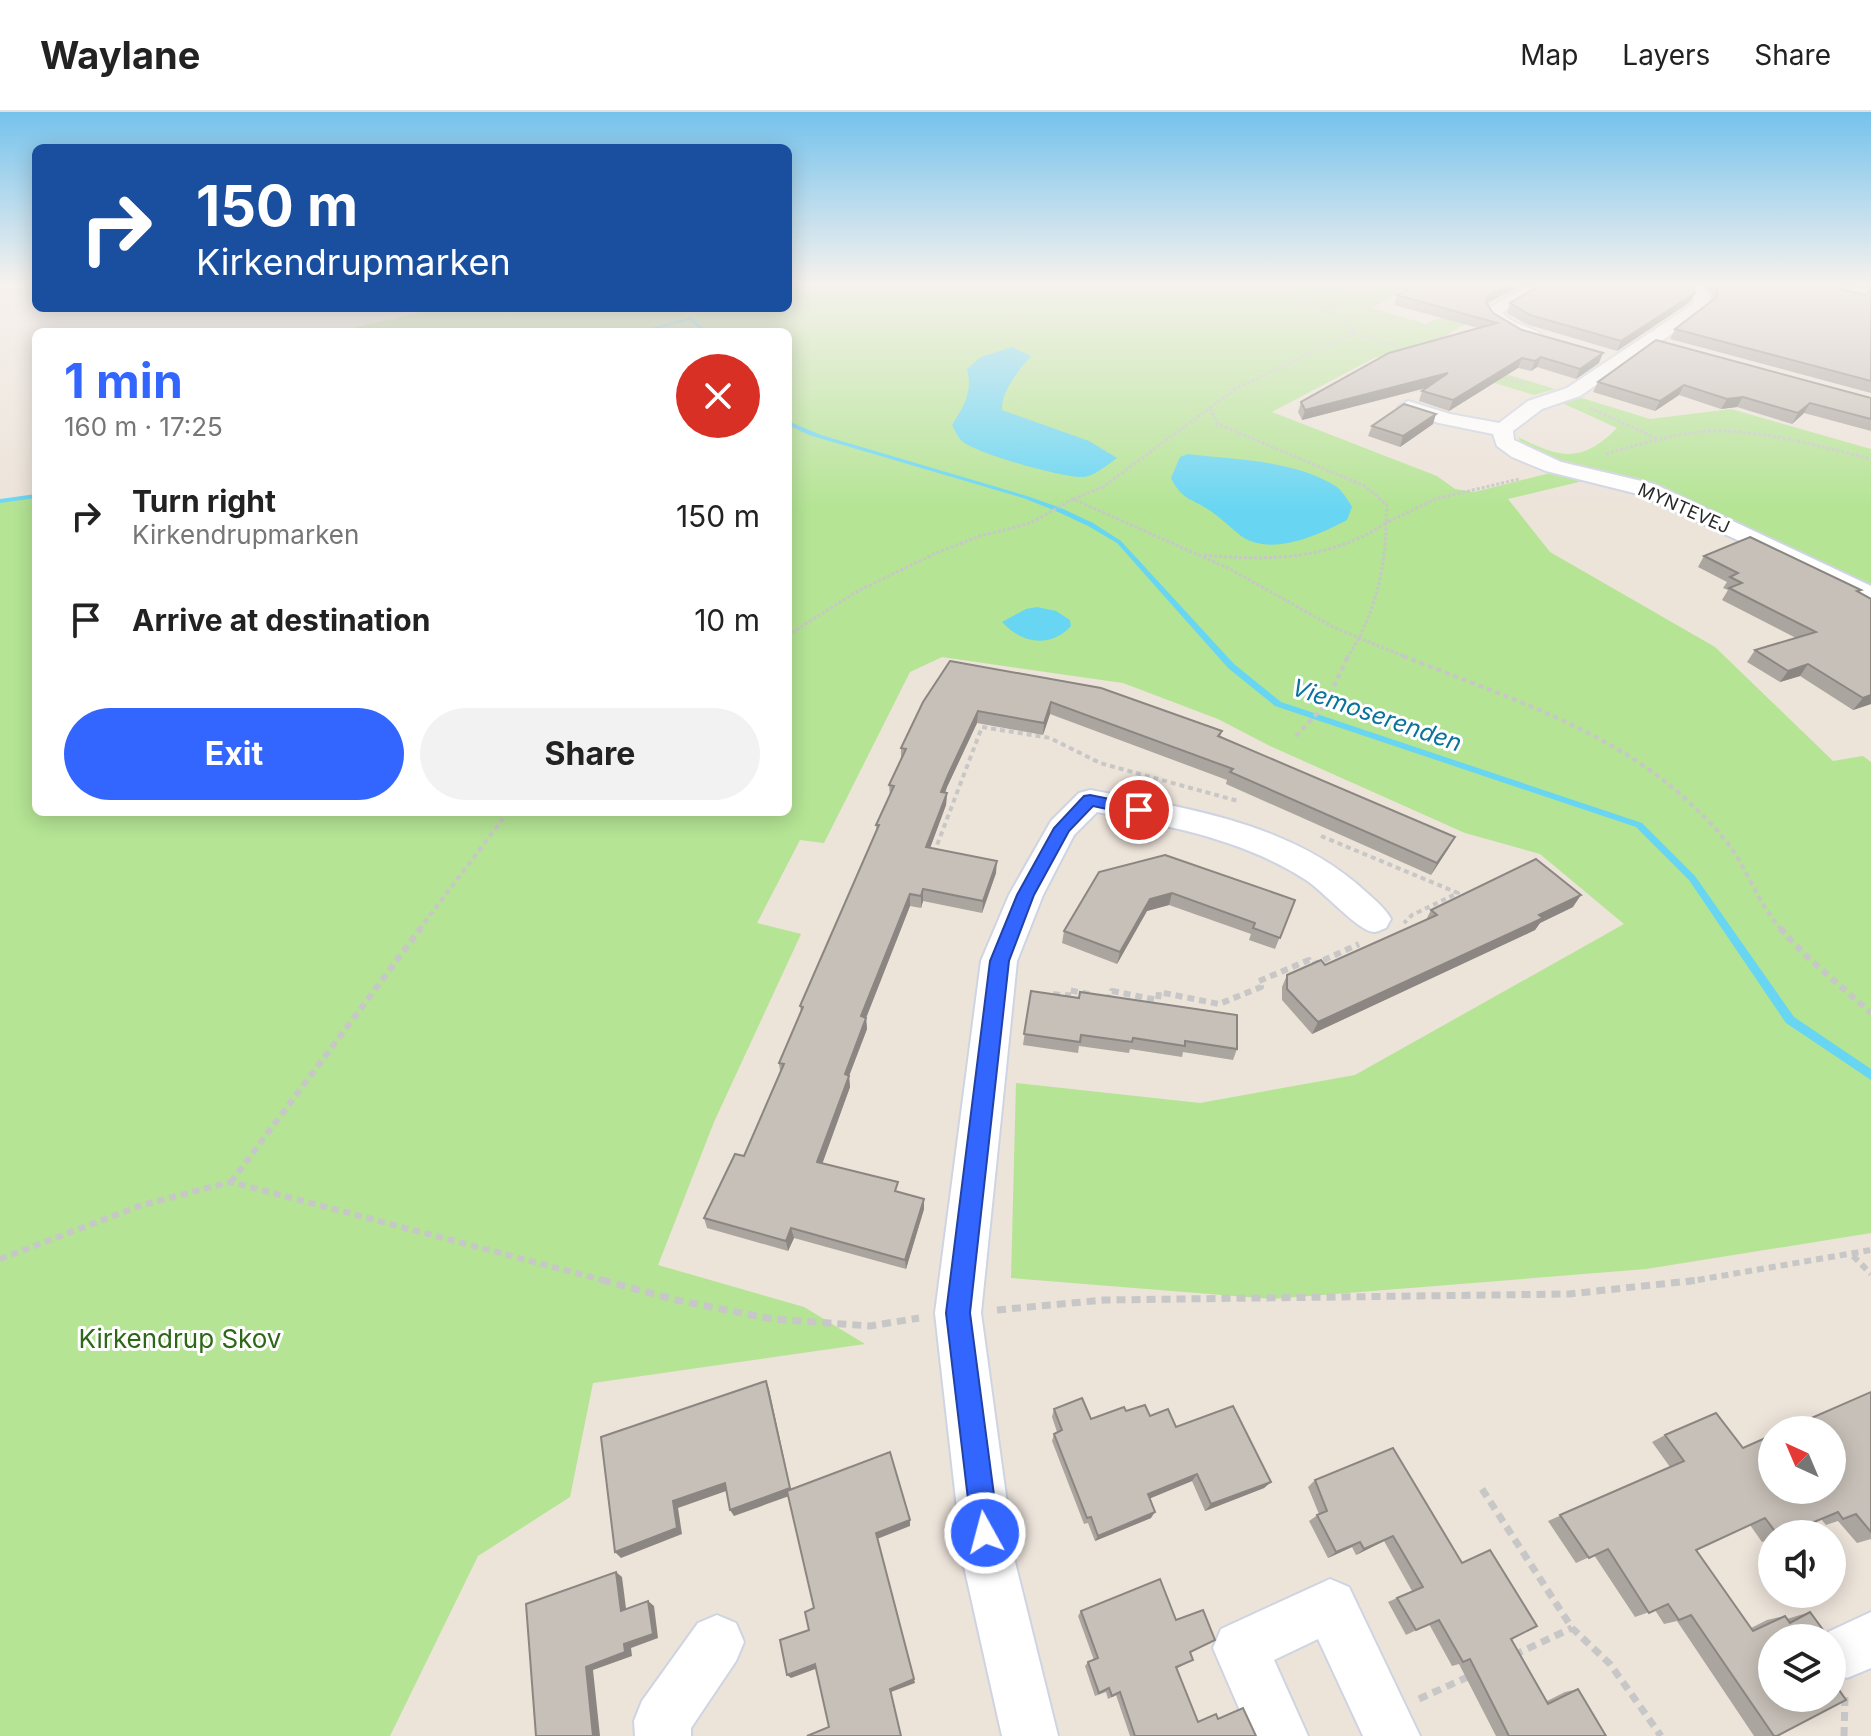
<!DOCTYPE html>
<html lang="en">
<head>
<meta charset="utf-8">
<style>
	:root { --surface:#fff; --page:#f2f2f2; --text:#222; --muted:#767676; --line:#e0e0e0; --accent:#36f }
	body { margin:0; font-family:Inter,sans-serif; background:var(--page); color:var(--text); height:100vh; display:flex; flex-direction:column; font-size:30px; white-space:nowrap }
	* { box-sizing:border-box; margin:0 }
	p { font-size:26px; color:var(--muted) }
	.icon { flex:none; width:44px; height:44px; fill:none; stroke:currentColor; stroke-width:2; stroke-linecap:round; stroke-linejoin:round }
	.map { position:relative; flex:1; overflow:hidden }
	.drawer { position:absolute; left:32px; top:216px; width:760px; height:488px; display:flex; flex-direction:column; background:var(--surface); border-radius:12px; box-shadow:0 4px 20px #0003 }
	.drawer>* { flex:none }
	.top-card { position:absolute; left:32px; top:32px; width:760px; height:168px; border-radius:12px; box-shadow:0 4px 20px #0003; background:#1a4fa0; color:#fff; overflow:hidden }
	.needle { width:52px; rotate:316deg }
	.tools { position:absolute; left:1758px; top:1304px; display:grid; gap:16px }
	.tools a { display:grid; place-items:center; width:88px; height:88px; border-radius:50%; background:var(--surface); box-shadow:0 4px 20px #0003; font-size:40px }
	.pin { position:absolute; display:grid; place-items:center; width:68px; height:68px; color:#fff; margin:-34px; border:4px solid #fff; border-radius:50%; box-shadow:0 2px 8px #0007 }
	.me { position:absolute; width:88px; margin:-44px; rotate:353deg; stroke-linejoin:round; filter:drop-shadow(0 0 6px #0008) }
	.turn { display:flex; align-items:center; gap:28px; height:168px; padding:0 32px; font-size:36px }
	.turn .icon { width:104px; height:104px; stroke-width:2.5 }
	.turn b { display:block; font-size:56px; line-height:68px }
	.round { display:grid; place-items:center; flex:none; width:84px; height:84px; border-radius:42px; background:var(--page) }
	.summary { display:flex; align-items:center; justify-content:space-between; height:136px; padding:0 32px }
	h1 { font-size:48px; font-weight:700; line-height:60px; color:var(--accent) }
	.button { display:flex; gap:16px; margin-top:auto; padding:16px 32px }
	.button a { flex:1; height:92px; border-radius:48px; background:var(--accent); color:#fff; font-size:32px; font-weight:700; line-height:92px; text-align:center }
	.button a+a { background:var(--page); color:var(--text) }
	ul { padding:0; list-style:none }
	li { display:flex; align-items:center; gap:24px; height:104px; padding:0 32px }
	li div { flex:1 }
	li b { display:block; font-size:30px }
	li em { font-style:normal }
	header { display:flex; align-items:center; gap:48px; box-sizing:border-box; height:112px; padding:0 40px; background:var(--surface); border-bottom:2px solid var(--line) }
	header strong { font-size:38px }
	nav { display:flex; gap:44px; margin-inline-start:auto; font-size:28px }
	.map>svg:first-child { display:block }
</style>
</head>
<body>
<header>
<strong>Waylane</strong>
<nav><a>Map</a><a>Layers</a><a>Share</a></nav>
</header>
<div class="map">
<svg width="1871" height="1624" viewBox="0 0 1871 1624">
	<rect width="100%" height="100%" fill="#ece3d9"/>
	<!-- green -->
	<g fill="#b4e494">
		<path d="M788 171H1417L1371 196 1426 212 1441 205 1465 212 1423 237 1555 277 1534 283 1412 246 1376 245 1272 300 1437 364 1455 377 1474 380 1554 360 1587 368 1508 387 1550 440 1715 535 1833 649 1863 644 1871 650V1121L1646 1157 1272 1187 1011 1166 1016 971 1200 991 1355 963 1624 812 1540 742 1465 721 1270 634 1218 607 1123 571 942 545 910 560 824 731 800 728 757 811 801 822 714 1010 658 1153 804 1195 865 1232 593 1271 570 1385 478 1444 390 1624H0V389L36 384V700H788V220H333L442 196H788Z"/>
		<path d="M1582 286 1650 307 1731 297 1871 337V478L1630 366 1562 351 1524 335 1518 325C1561 346 1581 352 1617 316L1560 290Z"/>
	</g>
	<!-- water -->
	<g fill="#68d6f2">
		<path d="M1012 235 1031 244C1019 258 1001 279 1002 298L1089 329 1117 346C1107 353 1096 363 1084 365 1067 367 974 341 962 329 958 326 955 318 952 313 964 294 973 280 967 257L981 245Z"/>
		<path d="M1188 342C1236 348 1296 348 1337 375 1343 380 1348 388 1352 395L1347 408C1318 423 1272 445 1241 424 1231 416 1222 407 1212 400 1191 385 1183 390 1171 366L1180 345Z"/>
		<path d="M1037 495 1056 499 1070 508 1071 514C1051 536 1022 532 1002 510L1026 497Z"/>
	</g>
	<g fill="none" stroke-linecap="round" stroke-linejoin="round">
		<!-- stream -->
		<g fill="#68d6f2" fill-rule="evenodd">
			<path d="M691 205 708 220H702L690 208 646 220H637Z"/>
			<path d="M788 309 821 323 1027 384 1061 396 1093 411 1121 429 1234 552 1281 590 1642 711 1695 764 1794 905 1871 957V968L1786 911 1689 768 1636 715 1275 594 1228 556 1117 431 1088 414 1056 399 1023 386 809 323 788 313Z"/>
			<path d="M36 382V386L0 391V387Z"/>
		</g>
		<defs>
			<g id="street">
				<path d="M1687 171H1703L1710 185 1707 198 1580 284 1542 297 1513 319 1514 328 1561 350 1654 372 1871 474V490L1638 382 1546 359 1512 345 1497 334 1493 322 1439 311 1401 299 1398 295 1408 289 1450 302 1499 311 1528 289 1567 276 1693 192 1694 185Z"/>
				<path d="M1529 174 1535 176V182L1502 200C1512 214 1530 213 1542 223L1533 228 1498 215 1485 198Z"/>
				<path d="M1090 678C1186 696 1292 711 1366 780 1375 788 1385 796 1391 807L1386 816C1382 817 1378 820 1374 820 1359 820 1322 778 1306 768 1243 727 1169 714 1097 700L1074 723 1043 783 1017 849 981 1201 1015 1450 1058 1624H1002L963 1450 935 1201 981 849 1009 783 1051 709 1079 681Z"/>
				<path d="M1330 1467 1349 1475 1420 1624H1363L1318 1527 1274 1548 1308 1624H1251L1213 1536 1221 1517Z"/>
				<path d="M1871 1500V1556L1847 1566 1832 1560V1526H1825L1828 1520Z"/>
				<path d="M717 1503 736 1511 744 1530 736 1549 691 1616V1624H635L634 1609 642 1589 698 1511Z"/>
			</g>
		</defs>
		<!-- street casing -->
		<use href="#street" stroke="#cfd4e2" stroke-width="4"/>
		<!-- path-far3 -->
		<g stroke="#c7c7c7" stroke-width="3" stroke-dasharray="3 2" stroke-linecap="butt">
			<path d="M1292 171 1335 196"/>
			<path d="M1392 171 1415 177"/>
			<path d="M1336 197 1338 171"/>
			<path d="M1354 221 1410 238"/>
			<path d="M1496 264 1525 272"/>
			<path d="M1590 296 1658 327"/>
			<path d="M1606 342C1641 332 1677 320 1714 319 1767 318 1820 335 1871 347"/>
			<path d="M1073 387 1103 375 1235 277 1354 221 1345 206 1302 189 1226 171"/>
			<path d="M1204 443C1269 449 1330 448 1386 411L1387 393 1365 374 1218 312 1209 295"/>
			<path d="M788 523 856 480 936 441 980 424 1031 411 1073 387 1230 457 1335 516 1408 546"/>
			<path d="M1347 546C1373 507 1386 458 1386 411L1435 387 1519 367"/>
		</g>
		<!-- path-far2 -->
		<g stroke="#c7c7c7" stroke-width="4" stroke-dasharray="5 4" stroke-linecap="butt">
			<path d="M1403 544C1502 584 1616 618 1694 695 1707 707 1721 722 1731 736 1750 763 1759 793 1782 818"/>
			<path d="M1296 624 1325 593 1348 544"/>
			<path d="M1321 724 1458 781 1412 803 1404 811"/>
			<path d="M934 741 982 615 1050 626 1100 651 1238 689"/>
			<path d="M419 818 508 700"/>
		</g>
		<!-- path-far1 -->
		<g stroke="#c7c7c7" stroke-width="6" stroke-dasharray="7 5" stroke-linecap="butt">
			<path d="M1780 816 1804 842 1871 901"/>
			<path d="M1053 882 1068 884V878L1089 882"/>
			<path d="M1106 885 1111 886 1112 879 1158 888 1159 880 1219 892 1261 875 1259 869 1309 848 1313 853 1359 832"/>
			<path d="M231 1070 421 816"/>
			<path d="M1853 1144 1871 1162"/>
			<path d="M0 1147 142 1093 231 1070 610 1170"/>
			<path d="M1686 1170 1871 1138"/>
		</g>
		<!-- path -->
		<g stroke="#c7c7c7" stroke-width="7" stroke-dasharray="9 6" stroke-linecap="butt">
			<path d="M602 1168 676 1188 772 1207 870 1214 919 1206"/>
			<path d="M997 1198 1104 1188 1569 1182 1699 1168"/>
			<path d="M1482 1377 1572 1516 1610 1552 1661 1624"/>
			<path d="M1514 1543 1572 1516"/>
			<path d="M1419 1587 1472 1563"/>
			<path d="M1844 1624 1845 1585"/>
		</g>
		<!-- street -->
		<use href="#street" fill="#fff" fill-rule="evenodd"/>
	</g>
	<!-- wall -->
	<g fill="#aba59f">
		<path d="M1420 171H1692L1690 190 1617 239 1526 212 1507 201 1510 191 1536 175 1535 173H1522L1487 191 1493 201 1522 218 1599 251 1576 267 1537 255 1531 259 1518 256 1449 299 1419 289 1422 279 1427 276 1302 308 1298 300 1301 290 1478 216 1394 193 1397 183Z"/>
		<path d="M1705 171H1816L1865 183 1869 180 1870 179 1834 171H1871V281L1670 227 1675 217 1712 188 1713 184Z"/>
		<path d="M1656 228 1871 286V319L1804 301 1792 312 1737 295 1721 297 1679 283 1655 299 1593 280 1598 270Z"/>
		<path d="M1433 312 1400 335 1368 324 1372 314Z"/>
		<path d="M1704 444 1859 480 1871 592 1853 598 1800 564 1780 570 1747 550 1755 538 1796 526 1722 488 1728 478 1723 476 1727 470 1698 455Z"/>
		<path d="M950 549 1222 619 1220 625 1455 725 1448 737 1431 763 1226 672 1227 668 1050 602 1043 623 977 611 947 675 945 681H947L946 693 930 736 996 761 982 801 923 789 921 796 910 794 866 906 867 917 849 964 850 975 822 1051 898 1080 924 1097 906 1157 794 1126 788 1139 707 1116 704 1106 744 1044 780 959 779 951 801 900 800 894 877 720 876 713 890 684 889 673 901 646V636Z"/>
		<path d="M1099 760 1295 788 1275 837 1249 828 1251 822 1169 793 1147 799 1117 852 1062 831 1064 819Z"/>
		<path d="M1573 795 1540 811 1535 818 1312 922 1282 888V875L1287 863 1325 853 1426 808 1431 798Z"/>
		<path d="M1031 879 1237 937 1233 948 1183 940 1182 945 1130 937 1129 941 1079 934 1078 941 1023 933Z"/>
		<path d="M1871 1280V1427L1857 1431 1838 1409 1826 1413 1821 1407 1785 1422H1772V1427L1762 1430 1750 1413 1696 1438 1751 1516 1767 1508 1785 1504 1787 1507 1810 1500 1772 1526 1777 1624H1754L1677 1509 1664 1512 1655 1498 1635 1505 1594 1443 1576 1451 1548 1409 1670 1355 1652 1330 1665 1323 1743 1336Z"/>
		<path d="M1054 1297 1091 1307 1126 1299 1150 1304 1176 1315 1271 1370 1264 1376 1205 1399 1192 1369 1150 1386 1151 1406 1095 1429 1088 1411 1084 1412 1052 1329 1054 1322 1057 1320 1052 1305Z"/>
		<path d="M1315 1368 1462 1451 1511 1527 1547 1589 1565 1580 1578 1577 1606 1624H1496L1459 1552 1452 1554 1429 1512 1406 1523 1388 1490 1412 1479 1384 1429 1356 1443 1352 1435 1328 1446 1309 1409 1319 1402 1308 1375Z"/>
		<path d="M1081 1499 1176 1508 1215 1528 1190 1541 1193 1548 1176 1557 1198 1610 1218 1607 1256 1624H1130L1116 1583 1108 1587 1106 1580 1095 1584 1085 1554 1088 1550 1094 1548 1078 1504Z"/>
	</g>
	<!-- shaded-wall -->
	<g fill="#8b8682">
		<path d="M1513 171H1523L1522 173 1484 193 1488 183Z"/>
		<path d="M1695 181 1690 190 1617 239 1621 229Z"/>
		<path d="M1603 241 1599 251 1576 267 1580 257Z"/>
		<path d="M1541 245 1537 255 1531 259 1535 249Z"/>
		<path d="M1522 246 1518 256 1449 299 1453 288Z"/>
		<path d="M1448 261 1444 271 1302 308 1305 298Z"/>
		<path d="M1684 273 1679 283 1655 299 1660 289Z"/>
		<path d="M1743 285 1737 295 1721 297 1727 287Z"/>
		<path d="M1810 291 1804 301 1792 312 1798 301Z"/>
		<path d="M1436 302 1433 312 1400 335 1403 324Z"/>
		<path d="M1808 552 1800 564 1780 570 1788 559Z"/>
		<path d="M1871 583V592L1853 598 1863 586Z"/>
		<path d="M1051 590 1050 602 1043 623 1044 611Z"/>
		<path d="M978 599 977 611 947 675 941 692V680L948 663Z"/>
		<path d="M947 681 946 693 926 747V735Z"/>
		<path d="M1455 725 1448 737 1431 763 1437 751Z"/>
		<path d="M997 749 996 761 982 801 983 789Z"/>
		<path d="M923 777V789L921 796V784Z"/>
		<path d="M1172 781 1169 793 1147 799 1117 852 1120 840 1150 787Z"/>
		<path d="M910 782V794L866 906 867 917 849 964 850 975 819 1061 817 1050 861 904Z"/>
		<path d="M1581 783 1573 795 1540 811 1535 818 1312 922 1318 910Z"/>
		<path d="M924 1087V1097L906 1157 905 1148Z"/>
		<path d="M791 1116 794 1126 788 1139 786 1129Z"/>
		<path d="M766 1269 769 1277 792 1383 734 1404 730 1398Z"/>
		<path d="M1197 1362 1192 1369 1144 1389 1148 1382Z"/>
		<path d="M1271 1370 1264 1376 1205 1399 1211 1392Z"/>
		<path d="M725 1371 729 1378 678 1396 682 1422 621 1446 615 1440 673 1389Z"/>
		<path d="M1155 1400 1151 1406 1095 1429 1098 1424Z"/>
		<path d="M910 1408V1414L877 1427 876 1421Z"/>
		<path d="M1393 1424 1384 1429 1356 1443 1364 1437Z"/>
		<path d="M1360 1430 1352 1435 1328 1446 1336 1440Z"/>
		<path d="M616 1460 622 1465 627 1504 621 1499Z"/>
		<path d="M648 1489 654 1494 658 1526 631 1536 632 1544 593 1558 600 1624H593L586 1555 624 1532Z"/>
		<path d="M815 1552 818 1556 791 1566 787 1563Z"/>
		<path d="M914 1567 915 1571 891 1580 890 1577Z"/>
	</g>
	<!-- building -->
	<g fill="#c7c0b9" stroke="#8b8682" stroke-width="2">
		<path d="M1420 171H1513L1488 183 1486 190 1493 201 1522 218 1603 241 1580 257 1541 245 1535 249 1522 246 1453 288 1422 279 1448 261 1305 298 1301 290 1389 241 1497 211 1397 183Z"/>
		<path d="M1543 171H1692L1695 181 1621 229 1530 203 1510 191Z"/>
		<path d="M1715 171H1816L1865 183 1871 179V269L1675 217 1717 185V174Z"/>
		<path d="M1656 228 1871 286V307L1810 291 1798 301 1743 285 1727 287 1684 273 1660 289 1598 270Z"/>
		<path d="M1404 292 1436 302 1403 324 1372 314Z"/>
		<path d="M1750 425 1861 478 1857 479 1871 487V583L1863 586 1808 552 1788 559 1755 538 1816 520 1729 476 1742 471 1730 465 1738 461 1704 444Z"/>
		<path d="M950 549 1101 576 1222 619 1218 624 1455 725 1437 751 1230 660 1233 657 1051 590 1044 611 978 599 948 663 941 680 947 681 926 735 997 749 983 789 923 777 921 784 910 782 861 904 866 906 845 962 849 964 817 1050 898 1070 895 1079 924 1087 905 1148 791 1116 786 1129 704 1106 735 1042 744 1044 784 952 779 951 803 895 800 894 879 713H876L894 674 889 673 906 637 901 636 923 590Z"/>
		<path d="M1165 743 1295 788 1280 826 1253 816 1255 811 1172 781 1150 787 1120 840 1064 819 1099 760Z"/>
		<path d="M1536 747 1581 783 1539 803 1543 806 1318 910 1287 877V863L1321 848 1325 853 1437 803 1431 798Z"/>
		<path d="M1031 879 1079 886 1080 880 1237 903V937L1185 929V934L1133 926 1132 930 1081 923 1080 930 1024 922Z"/>
		<path d="M766 1269 790 1376 730 1398 725 1371 673 1389 677 1416 615 1440 601 1325Z"/>
		<path d="M1871 1280V1420L1856 1402 1843 1407 1838 1400 1785 1422H1777L1765 1406 1696 1438 1753 1519 1785 1504 1790 1511 1810 1500 1829 1526H1772V1586H1832V1568L1846 1588 1777 1624H1774L1691 1503 1679 1508 1668 1492 1649 1501 1608 1437 1589 1446 1560 1403 1684 1349 1665 1323 1716 1301 1743 1336 1772 1323V1378H1832V1318H1784Z"/>
		<path d="M1082 1286 1091 1307 1124 1295 1126 1299 1145 1293 1150 1304 1168 1297 1176 1315 1233 1294 1271 1370 1211 1392 1197 1362 1148 1382 1155 1400 1098 1424 1091 1405 1087 1406 1054 1322 1062 1318 1054 1297Z"/>
		<path d="M1393 1336 1462 1451 1490 1438 1537 1514 1511 1527 1548 1592 1578 1577 1606 1624H1509L1470 1547 1463 1550 1439 1508 1416 1518 1397 1486 1423 1475 1393 1424 1364 1437 1360 1430 1336 1440 1317 1403 1327 1399 1315 1368Z"/>
		<path d="M890 1340 910 1408 876 1421 914 1567 890 1577 901 1624H807L829 1615 815 1552 787 1563 780 1528 809 1518 805 1500 814 1496 787 1379Z"/>
		<path d="M616 1460 621 1499 648 1489 653 1522 624 1532 625 1540 586 1555 593 1624H536L526 1492Z"/>
		<path d="M1160 1467 1176 1508 1203 1498 1215 1528 1190 1540 1193 1548 1176 1555 1198 1610 1216 1602 1218 1607 1243 1596 1256 1624H1135L1120 1580 1112 1584 1109 1576 1099 1581 1088 1550 1098 1546 1081 1499Z"/>
	</g>
	<!-- sky -->
	<linearGradient id="sky" x2="0" y2="1"><stop stop-color="#75c2ec"/><stop offset="0.43" stop-color="#f6f2ee"/><stop offset="1" stop-color="#f6f2ee" stop-opacity="0"/></linearGradient>
	<rect width="1871" height="398" fill="url(#sky)"/>
	<!-- route -->
	<path fill="#36f" stroke="#2142a6" stroke-width="2" d="M1090 683 1139 693 1147 698 1139 704 1093 694 1069 719 1034 783 1009 849 970 1201 999 1421 995 1431 985 1435 976 1431 972 1421 946 1201 990 849 1017 783 1054 716 1084 684Z"/>
	<g text-anchor="middle" dominant-baseline="central" stroke-width="6" stroke-linejoin="round" paint-order="stroke">
		<!-- far-street labels -->
		<g font-size="18" fill="#282828" stroke="#fff">
			<text transform="translate(1684 396) rotate(24)">MYNTEVEJ</text>
		</g>
		<!-- water labels -->
		<g font-size="24" font-style="italic" fill="#09739c" stroke="#fff">
			<text transform="translate(1377 603) rotate(19)">Viemoserenden</text>
		</g>
		<!-- near-park labels -->
		<g font-size="26" fill="#2d6717" stroke="#fff">
			<text x="180" y="1226">Kirkendrup Skov</text>
		</g>
	</g>
</svg>
<div class="tools">
<a><svg class="needle" viewBox="-14 -14 28 28"><path d="M0-13l5 13h-10z" fill="#e53935"/><path d="M0 13l5-13h-10z" fill="#767676"/></svg></a>
<a><svg class="icon" aria-label="sound" viewBox="0 0 24 24"><path d="M4 9h4l5-4v14l-5-4H4zM17 9q2 3 0 6"/></svg></a>
<a><svg class="icon" aria-label="layers" viewBox="0 0 24 24"><path d="M12 4l9 5-9 5-9-5zM3 14l9 5 9-5"/></svg></a>
</div>
<div class="pin" style="left:1139px;top:698px;background:#d93025"><svg class="icon" aria-label="arrive" viewBox="0 0 24 24"><path d="M6 21V4h12l-3 4 3 4H6"/></svg></div>
<svg class="me" style="left:985px;top:1421px" viewBox="-20 -20 40 40"><circle r="17" fill="#36f" stroke="#fff" stroke-width="3"/><path d="M0-11L8 9 0 5-8 9z" fill="#fff"/></svg>
<div class="top-card">
<div class="turn"><svg class="icon" aria-label="right" viewBox="0 0 24 24"><path d="M7 20v-9h11M14 6l5 5-5 5"/></svg><div><b>150 m</b>Kirkendrupmarken</div></div>
</div>
<section class="drawer">
<div class="summary"><div><h1>1 min</h1><p>160 m · 17:25</p></div><a class="round" style="background:#d93025;color:#fff"><svg class="icon" aria-label="close" viewBox="0 0 24 24"><path d="M6 6l12 12M18 6L6 18"/></svg></a></div>
<ul>
<li><svg class="icon" aria-label="right" viewBox="0 0 24 24"><path d="M7 20v-9h11M14 6l5 5-5 5"/></svg><div><b>Turn right</b><p>Kirkendrupmarken</p></div><em>150 m</em></li>
<li><svg class="icon" aria-label="arrive" viewBox="0 0 24 24"><path d="M6 21V4h12l-3 4 3 4H6"/></svg><div><b>Arrive at destination</b></div><em>10 m</em></li>
</ul>
<div class="button"><a>Exit</a><a>Share</a></div>
</section>
</div>
</body>
</html>
